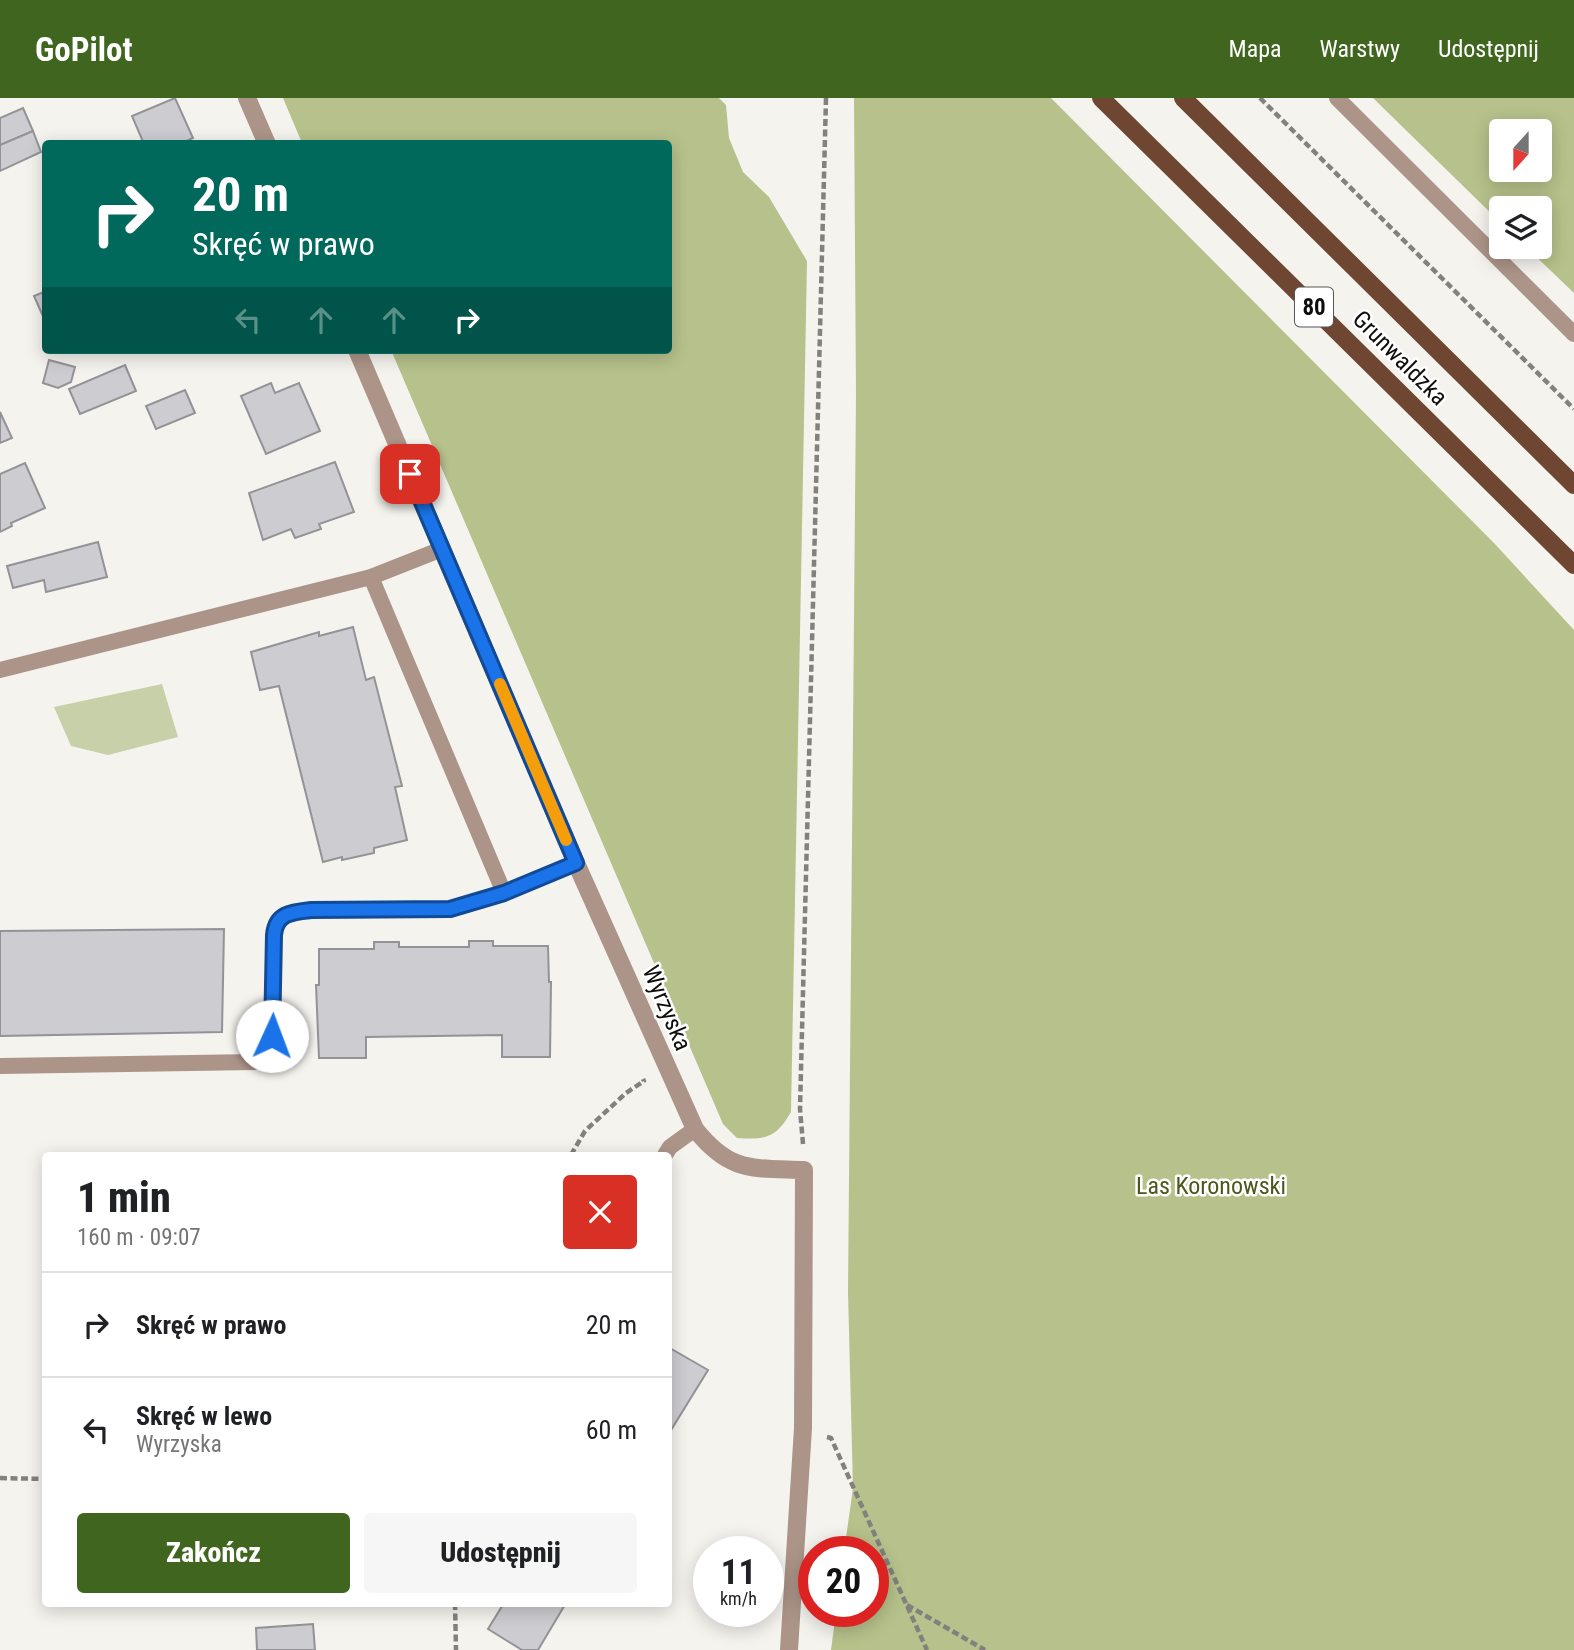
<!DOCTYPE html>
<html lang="pl">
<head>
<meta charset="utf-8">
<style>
	:root { --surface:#fff; --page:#f6f6f6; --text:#202124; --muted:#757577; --line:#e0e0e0; --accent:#40651e }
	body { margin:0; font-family:"Roboto Condensed",sans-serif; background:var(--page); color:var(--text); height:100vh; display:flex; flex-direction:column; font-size:26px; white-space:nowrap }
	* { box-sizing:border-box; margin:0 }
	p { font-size:23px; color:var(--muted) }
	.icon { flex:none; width:38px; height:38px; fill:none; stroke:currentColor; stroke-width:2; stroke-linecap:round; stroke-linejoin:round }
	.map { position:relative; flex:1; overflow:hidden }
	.drawer { position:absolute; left:42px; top:1054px; width:630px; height:455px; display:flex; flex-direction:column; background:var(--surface); border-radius:7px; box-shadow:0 4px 18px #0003 }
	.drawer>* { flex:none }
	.hud { position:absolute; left:42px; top:42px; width:630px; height:214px; border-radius:7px; box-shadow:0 4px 18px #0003; background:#00695c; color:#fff; overflow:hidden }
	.needle { width:46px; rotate:201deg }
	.fabs { position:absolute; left:1489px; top:21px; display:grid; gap:14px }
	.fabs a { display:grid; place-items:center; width:63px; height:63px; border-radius:7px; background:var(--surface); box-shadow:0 4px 18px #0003; font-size:35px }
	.speed { position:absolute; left:693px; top:1438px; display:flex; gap:14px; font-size:35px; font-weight:700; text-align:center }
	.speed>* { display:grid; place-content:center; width:91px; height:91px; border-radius:50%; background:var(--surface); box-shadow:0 4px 18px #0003; line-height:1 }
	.speed small { font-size:18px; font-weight:400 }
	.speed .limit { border:10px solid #d22; background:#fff; color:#111 }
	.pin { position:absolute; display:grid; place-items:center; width:60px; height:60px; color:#fff; margin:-30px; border-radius:14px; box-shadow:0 4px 10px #0006 }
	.me { position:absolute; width:77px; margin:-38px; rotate:2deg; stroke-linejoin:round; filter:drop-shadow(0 0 5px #0008) }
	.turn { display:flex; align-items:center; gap:24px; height:147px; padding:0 35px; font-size:32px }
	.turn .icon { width:91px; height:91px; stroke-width:2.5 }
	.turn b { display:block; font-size:49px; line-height:60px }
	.lanes { display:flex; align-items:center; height:66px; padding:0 35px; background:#0003; justify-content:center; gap:35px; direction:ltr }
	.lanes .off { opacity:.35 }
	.round { display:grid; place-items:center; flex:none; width:74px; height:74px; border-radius:7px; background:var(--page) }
	.headline { display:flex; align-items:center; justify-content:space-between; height:119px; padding:0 35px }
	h1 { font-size:42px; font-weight:800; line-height:52px }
	.action { display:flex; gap:14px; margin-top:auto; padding:14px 35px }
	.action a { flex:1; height:80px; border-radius:7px; background:var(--accent); color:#fff; font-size:28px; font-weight:800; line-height:80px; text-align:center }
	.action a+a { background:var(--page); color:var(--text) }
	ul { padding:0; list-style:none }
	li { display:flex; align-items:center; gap:21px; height:105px; padding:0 35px; border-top:2px solid var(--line) }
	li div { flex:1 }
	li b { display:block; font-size:26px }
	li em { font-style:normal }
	header { display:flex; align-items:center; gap:42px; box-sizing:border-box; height:98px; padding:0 35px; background:var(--accent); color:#fff }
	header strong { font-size:33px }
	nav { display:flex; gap:38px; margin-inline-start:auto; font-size:24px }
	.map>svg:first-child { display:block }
</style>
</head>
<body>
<header>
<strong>GoPilot</strong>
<nav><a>Mapa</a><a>Warstwy</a><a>Udostępnij</a></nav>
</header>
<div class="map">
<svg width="1574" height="1552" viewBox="0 0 1574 1552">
	<rect width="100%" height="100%" fill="#f5f3ee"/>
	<!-- green -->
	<path fill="#c7d0a9" d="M162 586 178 639 108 657 71 648 54 609Z"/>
	<!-- forest -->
	<g fill="#b6c18b" fill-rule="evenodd">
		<path d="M283 0H719L726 7 729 40 743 74 769 99 807 163 791 1014C776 1040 766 1042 737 1040L723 1026 391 252H668V46L302 45Z"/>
		<path d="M854 0H1051L1494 445 1574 532V1552H831L836 1514H873V1454H844L853 1390 848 1194 856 296Z"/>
		<path d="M1373 0H1574V195L1526 149H1540V110H1502L1501 125ZM1502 33H1540V72H1502Z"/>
	</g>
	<!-- building -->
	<g fill="#ccccd1" stroke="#939397" stroke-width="2">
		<path d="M175 0 193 40 180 46H144L132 18Z"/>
		<path d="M23 10 33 33 0 47V20Z"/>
		<path d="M33 33 41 54 0 73V47Z"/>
		<path d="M46 193V225L34 198Z"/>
		<path d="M49 262 75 269 71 284 58 290 43 285Z"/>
		<path d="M125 267 136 293 80 316 69 291Z"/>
		<path d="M271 285 275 295 299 285 320 333 266 356 241 298Z"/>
		<path d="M185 292 195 315 156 331 146 308Z"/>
		<path d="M0 314 12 340 0 345Z"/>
		<path d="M335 364 354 414 319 426 321 431 295 440 291 431 263 442 249 395Z"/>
		<path d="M25 365 45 410 11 425 12 428 0 434V376Z"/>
		<path d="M98 444 107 479 46 494 44 482 13 490 7 468Z"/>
		<path d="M353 529 366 582 374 579 402 688 395 689 407 742 374 750V755L342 762V759L323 764 279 588 260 592 251 554 319 534V538Z"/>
		<path d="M224 831 222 934 0 938V833Z"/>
		<path d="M469 843H493V848H548L549 884H551L550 959H502V937L366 939V960H319L316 887H319V851H374V844H399V849H469Z"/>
		<path d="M668 1249 708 1272 668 1337Z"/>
		<path d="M504 1505H566L538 1552H522L488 1531Z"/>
		<path d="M313 1526 315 1552H257L256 1530Z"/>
	</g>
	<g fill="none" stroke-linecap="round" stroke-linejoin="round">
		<!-- path -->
		<g stroke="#82817e" stroke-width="4.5" stroke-dasharray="7 3.5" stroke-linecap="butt">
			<path d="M1260 0 1574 311"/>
			<path d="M803 1046 800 1011 826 0"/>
			<path d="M571 1057 585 1033 626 995 644 983 643 981"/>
			<path d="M827 1339 831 1340 927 1552"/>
			<path d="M0 1380 46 1381"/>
			<path d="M455 1505 456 1552"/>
			<path d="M907 1507 985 1552"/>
		</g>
		<!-- service -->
		<g stroke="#ac9488" stroke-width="16">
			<path d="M1337 0 1574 236"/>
			<path d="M371 479 504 795"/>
			<path d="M0 572 371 479 442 451"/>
			<path d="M0 968 255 964 267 953 272 938 274 837C276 815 292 814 311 812L450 811 504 795 576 765"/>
			<path d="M665 1057 670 1049 695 1031"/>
		</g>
		<!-- minor -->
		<g stroke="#ac9488" stroke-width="18">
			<path d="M247 0 267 46"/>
			<path d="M357 252 576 765 695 1031C730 1075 752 1070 804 1072L803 1330 789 1552"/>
		</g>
		<!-- primary -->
		<g stroke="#6e4632" stroke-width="18">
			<path d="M1101 0 1574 467"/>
			<path d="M1183 0 1574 387"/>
		</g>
	</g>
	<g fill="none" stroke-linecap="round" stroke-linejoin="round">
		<defs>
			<path id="route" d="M272 938 274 837C276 815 292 814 311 812L450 811 504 795 576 765 410 376"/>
		</defs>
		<!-- route casing -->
		<use href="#route" stroke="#114b97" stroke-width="18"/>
		<!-- route -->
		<use href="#route" stroke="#1a73e8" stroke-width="12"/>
		<!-- slow -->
		<path stroke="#f59e0b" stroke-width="12" d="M500 586 566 742"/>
	</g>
	<g text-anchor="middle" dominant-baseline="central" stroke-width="5" stroke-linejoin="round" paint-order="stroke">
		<!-- shield labels -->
		<rect fill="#fff" stroke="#565654" stroke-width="2" x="1295" y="189.5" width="38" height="39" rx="5"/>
		<g font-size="23" font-weight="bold" fill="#0d0d0b">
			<text x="1314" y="209">80</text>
		</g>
		<!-- street labels -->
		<g font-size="24" fill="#0d0d0b" stroke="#fff">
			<text transform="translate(1400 260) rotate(45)">Grunwaldzka</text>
			<text transform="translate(667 910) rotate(67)">Wyrzyska</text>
		</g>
		<!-- park labels -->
		<g font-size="24" fill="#4d571b" stroke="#fff">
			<text x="1211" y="1088">Las Koronowski</text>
		</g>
	</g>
</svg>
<div class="fabs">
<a><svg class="needle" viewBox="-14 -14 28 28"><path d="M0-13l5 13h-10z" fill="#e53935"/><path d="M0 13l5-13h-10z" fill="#757577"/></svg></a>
<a><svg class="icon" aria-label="layers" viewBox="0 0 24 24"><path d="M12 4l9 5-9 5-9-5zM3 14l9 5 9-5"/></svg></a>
</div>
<div class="speed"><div>11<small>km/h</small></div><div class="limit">20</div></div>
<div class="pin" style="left:410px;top:376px;background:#d93025"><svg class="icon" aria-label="arrive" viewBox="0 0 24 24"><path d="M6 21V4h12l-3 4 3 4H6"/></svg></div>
<svg class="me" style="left:272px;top:938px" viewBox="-20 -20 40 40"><circle r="19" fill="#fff"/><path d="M0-13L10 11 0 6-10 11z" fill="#1a73e8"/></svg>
<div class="hud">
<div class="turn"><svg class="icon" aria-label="right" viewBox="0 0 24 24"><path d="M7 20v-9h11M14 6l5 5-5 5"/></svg><div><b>20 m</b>Skręć w prawo</div></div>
<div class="lanes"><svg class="icon off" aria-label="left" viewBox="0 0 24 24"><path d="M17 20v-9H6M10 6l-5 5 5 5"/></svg><svg class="icon off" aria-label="ahead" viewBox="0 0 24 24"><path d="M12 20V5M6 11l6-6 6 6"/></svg><svg class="icon off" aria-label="ahead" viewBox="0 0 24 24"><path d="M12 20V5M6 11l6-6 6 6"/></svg><svg class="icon" aria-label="right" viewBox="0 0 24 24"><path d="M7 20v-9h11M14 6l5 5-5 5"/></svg></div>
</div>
<section class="drawer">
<div class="headline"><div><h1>1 min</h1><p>160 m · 09:07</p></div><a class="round" style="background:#d93025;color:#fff"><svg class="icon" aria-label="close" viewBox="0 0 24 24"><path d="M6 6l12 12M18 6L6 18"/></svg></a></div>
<ul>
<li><svg class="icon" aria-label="right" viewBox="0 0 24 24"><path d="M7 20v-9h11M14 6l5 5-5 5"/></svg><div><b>Skręć w prawo</b></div><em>20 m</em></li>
<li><svg class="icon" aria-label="left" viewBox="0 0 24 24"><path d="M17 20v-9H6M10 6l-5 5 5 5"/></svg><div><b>Skręć w lewo</b><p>Wyrzyska</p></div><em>60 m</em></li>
</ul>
<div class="action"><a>Zakończ</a><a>Udostępnij</a></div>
</section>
</div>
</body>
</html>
